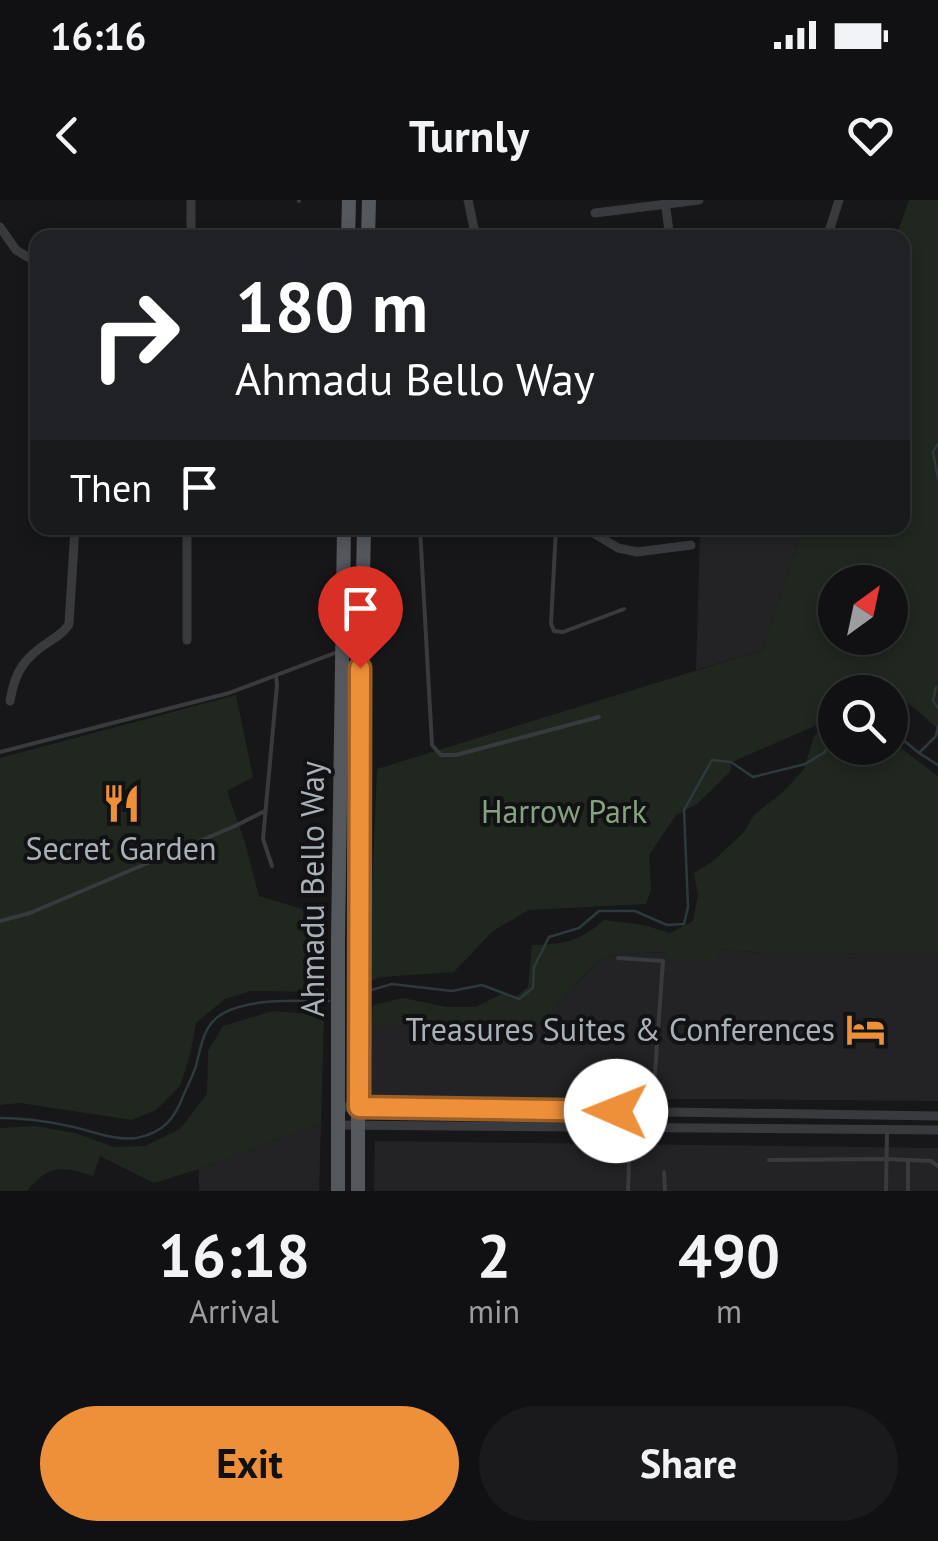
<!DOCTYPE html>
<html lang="en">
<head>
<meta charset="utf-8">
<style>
	:root { --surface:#111113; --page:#1a1a1c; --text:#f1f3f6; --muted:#9c9da0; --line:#303133; --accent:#ee903a }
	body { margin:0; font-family:"PT Sans",sans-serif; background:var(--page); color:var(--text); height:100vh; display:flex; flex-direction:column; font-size:38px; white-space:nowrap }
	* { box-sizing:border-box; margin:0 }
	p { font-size:32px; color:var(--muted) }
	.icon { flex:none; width:55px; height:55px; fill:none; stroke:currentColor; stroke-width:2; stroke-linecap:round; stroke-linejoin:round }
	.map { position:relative; height:991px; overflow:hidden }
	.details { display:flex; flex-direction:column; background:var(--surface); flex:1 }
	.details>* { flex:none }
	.banner { position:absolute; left:30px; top:30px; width:880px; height:305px; border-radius:20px; box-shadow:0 5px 15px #0003,0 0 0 2px var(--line); background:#202124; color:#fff; overflow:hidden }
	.needle { width:65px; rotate:33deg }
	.controls { position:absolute; left:818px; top:365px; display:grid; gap:20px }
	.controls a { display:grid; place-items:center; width:90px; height:90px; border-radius:50%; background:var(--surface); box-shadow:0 5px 15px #0003,0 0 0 2px var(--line); font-size:50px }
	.pin { position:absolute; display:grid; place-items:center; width:85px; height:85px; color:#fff; margin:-102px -42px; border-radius:50% 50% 50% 0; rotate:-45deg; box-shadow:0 0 10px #0007 }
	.pin .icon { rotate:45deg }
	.me { position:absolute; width:110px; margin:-55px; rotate:271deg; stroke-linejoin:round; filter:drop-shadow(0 0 8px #0008) }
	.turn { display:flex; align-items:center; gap:35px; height:210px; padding:0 40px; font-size:45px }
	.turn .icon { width:130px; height:130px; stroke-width:2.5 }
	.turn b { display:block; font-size:70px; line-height:85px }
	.then { display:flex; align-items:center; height:95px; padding:0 40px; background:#0003; gap:20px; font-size:38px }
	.eta { display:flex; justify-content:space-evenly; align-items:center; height:170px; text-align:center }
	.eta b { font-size:60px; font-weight:800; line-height:70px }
	.button { display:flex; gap:20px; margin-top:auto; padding:20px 40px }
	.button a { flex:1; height:115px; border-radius:60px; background:var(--accent); color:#111; font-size:40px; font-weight:800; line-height:115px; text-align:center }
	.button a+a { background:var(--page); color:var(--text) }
	.status { display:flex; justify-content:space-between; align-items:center; height:70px; padding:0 50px; background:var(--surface); direction:ltr }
	.status svg { height:28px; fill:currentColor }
	header { display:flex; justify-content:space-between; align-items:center; height:130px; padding:0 40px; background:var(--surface); font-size:45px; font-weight:800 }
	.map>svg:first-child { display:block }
</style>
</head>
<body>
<div class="status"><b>16:16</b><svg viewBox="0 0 49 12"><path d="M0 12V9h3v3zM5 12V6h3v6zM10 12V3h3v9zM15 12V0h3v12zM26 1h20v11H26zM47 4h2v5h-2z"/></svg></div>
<header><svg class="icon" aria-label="back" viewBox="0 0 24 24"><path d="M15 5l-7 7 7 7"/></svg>Turnly<svg class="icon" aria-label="heart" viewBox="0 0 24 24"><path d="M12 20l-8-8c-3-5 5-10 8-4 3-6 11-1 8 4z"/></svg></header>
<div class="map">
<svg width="938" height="991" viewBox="0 0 938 991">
	<rect width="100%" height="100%" fill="#171719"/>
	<!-- built -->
	<g fill="#232326">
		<path d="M728 328H803L763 450 696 470 700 334Z"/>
		<path d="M718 749 773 754 938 753V901L716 899 370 900 371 825 537 826 599 760 617 754 669 752 670 760H717Z"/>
		<path d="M321 923 319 991H199V969Z"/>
		<path d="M375 941 938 948V991H374Z"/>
	</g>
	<!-- green -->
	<g fill="#1f271f" fill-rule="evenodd">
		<path d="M909 0H938V529C919 512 887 480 859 486 849 488 846 492 835 492V500L829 503 817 525 732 562 730 572 697 604 676 615 649 655 651 690 646 704 529 710 493 731 454 772 381 777 368 782 377 569 763 450 803 328H902V38L896 37ZM835 382H890V438H835Z"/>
		<path d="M236 495 253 577 227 591 245 643 259 696 326 716 328 792 251 791 225 799 196 823 190 855 180 886 156 910 132 920 20 903 0 905V558Z"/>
		<path d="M835 509V548H890V540L938 576V753L773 754 719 749 717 760H669L668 752 617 754 599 760 537 826 371 825 373 805 403 798 447 807H476L503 793 513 799 528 787 532 745C564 744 579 742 604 720L643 725 670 733 693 721 698 695 694 673 713 661 744 632 754 615 784 591 804 569 814 536Z"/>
		<path d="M273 811 324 815 321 923 199 969 154 983 100 956 93 976C63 966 48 964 27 991H0V928L35 926 75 933 114 947 145 946 180 929 207 894 208 851 223 826Z"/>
	</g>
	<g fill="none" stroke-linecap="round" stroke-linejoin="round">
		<!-- stream -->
		<g stroke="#2d393d" stroke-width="2.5">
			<path d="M938 244 933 252 938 279"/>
			<path d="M936 487 933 501 938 508"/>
			<path d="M890 529 919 553 938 565"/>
			<path d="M920 552 936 536 938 526"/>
			<path d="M368 791 392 784 452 791 482 785 519 799 533 788 534 767 549 737 579 728 599 711H635L667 725 684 724 688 707 684 610 712 560 731 562 753 577 805 564 825 552 835 523"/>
			<path d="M0 918C23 918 46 921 69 926 90 930 114 941 136 938 164 933 175 918 184 894 188 885 193 875 196 866 202 842 204 820 230 810 261 798 296 801 329 801"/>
		</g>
		<!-- lane -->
		<g stroke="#383a3e" stroke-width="4">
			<path d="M299 1V0"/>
			<path d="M420 328 432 545 441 555H456L599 517"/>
			<path d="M556 328 551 424 554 431 563 432 624 409"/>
			<path d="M0 552 229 493 340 451"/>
			<path d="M272 666 263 639 277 485 276 476"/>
			<path d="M0 721 30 713 235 626 265 611"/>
			<path d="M618 758 663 761 651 928"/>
			<path d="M769 960 887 959 931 961 938 966"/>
			<path d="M664 972 665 991"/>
			<path d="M628 991 630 929"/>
			<path d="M886 991 887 931"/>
			<path d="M908 991V960"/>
		</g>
		<!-- street -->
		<g stroke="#383a3e" stroke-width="9">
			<path d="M468 0 476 38"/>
			<path d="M665 1 670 38"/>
			<path d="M595 13 699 0"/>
			<path d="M0 27 16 50 38 63"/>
			<path d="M191 38V0"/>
			<path d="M827 38 839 0"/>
			<path d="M585 328 618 348 637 352 691 345"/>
			<path d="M187 440V328"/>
			<path d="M10 501C15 471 24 458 50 441 59 435 64 432 69 424L75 328"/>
			<path d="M339 907 938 916"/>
			<path d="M339 925 938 930"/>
		</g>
		<!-- primary -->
		<g stroke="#54585d" stroke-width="14">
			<path d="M348 38 349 0"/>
			<path d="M368 38 369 0"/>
			<path d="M338 991V740L344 328"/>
			<path d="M358 991V625L364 328"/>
		</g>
	</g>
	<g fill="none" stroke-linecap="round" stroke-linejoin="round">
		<defs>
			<path id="route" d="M360 468 359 907 616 911"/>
		</defs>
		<!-- route casing -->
		<use href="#route" stroke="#9b5e26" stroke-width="25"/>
		<!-- route -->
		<use href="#route" stroke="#ee903a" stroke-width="18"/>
	</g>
	<!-- icons -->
	<defs>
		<symbol id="restaurant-bare" viewBox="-9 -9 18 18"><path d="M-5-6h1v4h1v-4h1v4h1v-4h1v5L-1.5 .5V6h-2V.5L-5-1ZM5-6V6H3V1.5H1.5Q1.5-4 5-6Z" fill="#ee903a" stroke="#121214" stroke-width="2.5" paint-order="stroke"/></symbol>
		<symbol id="hotel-bare" viewBox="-9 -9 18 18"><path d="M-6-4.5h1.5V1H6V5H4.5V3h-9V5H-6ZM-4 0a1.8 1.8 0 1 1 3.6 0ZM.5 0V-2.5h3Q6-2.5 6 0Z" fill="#ee903a" stroke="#121214" stroke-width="2.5" paint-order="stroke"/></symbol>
	</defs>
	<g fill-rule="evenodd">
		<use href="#restaurant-bare" x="94" y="576" width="55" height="55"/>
		<use href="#hotel-bare" x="838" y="802" width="55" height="55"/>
	</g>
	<g text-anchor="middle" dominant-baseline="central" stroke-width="8" stroke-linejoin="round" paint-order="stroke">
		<!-- park labels -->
		<g font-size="32" fill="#85a381" stroke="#121214">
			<text x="564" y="611">Harrow Park</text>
		</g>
		<!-- poi labels -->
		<g font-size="32" fill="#a9b1b8" stroke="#121214">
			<text x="121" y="648">Secret Garden</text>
			<text x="835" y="829" text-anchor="end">Treasures Suites &amp; Conferences</text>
		</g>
		<!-- street labels -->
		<g font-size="32" fill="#a9b1b8" stroke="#121214">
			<text transform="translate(312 689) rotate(-90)">Ahmadu Bello Way</text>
		</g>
	</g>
</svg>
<div class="controls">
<a><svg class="needle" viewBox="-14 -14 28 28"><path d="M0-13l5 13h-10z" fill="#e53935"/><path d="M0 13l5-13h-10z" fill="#9c9da0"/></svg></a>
<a><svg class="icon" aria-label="search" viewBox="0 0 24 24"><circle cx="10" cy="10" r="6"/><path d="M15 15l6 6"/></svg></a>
</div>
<div class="pin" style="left:360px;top:468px;background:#d93025"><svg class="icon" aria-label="arrive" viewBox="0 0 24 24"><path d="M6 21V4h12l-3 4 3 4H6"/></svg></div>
<svg class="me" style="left:616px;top:911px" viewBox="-20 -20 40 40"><circle r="19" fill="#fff"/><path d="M0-13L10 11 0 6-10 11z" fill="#ee903a"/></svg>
<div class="banner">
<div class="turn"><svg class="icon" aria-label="right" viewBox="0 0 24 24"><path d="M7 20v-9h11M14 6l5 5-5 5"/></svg><div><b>180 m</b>Ahmadu Bello Way</div></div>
<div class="then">Then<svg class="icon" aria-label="arrive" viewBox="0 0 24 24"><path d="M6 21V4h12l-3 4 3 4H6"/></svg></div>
</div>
</div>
<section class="details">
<div class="eta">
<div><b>16:18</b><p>Arrival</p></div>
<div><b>2</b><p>min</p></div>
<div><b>490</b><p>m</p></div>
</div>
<div class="button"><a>Exit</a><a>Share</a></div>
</section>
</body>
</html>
